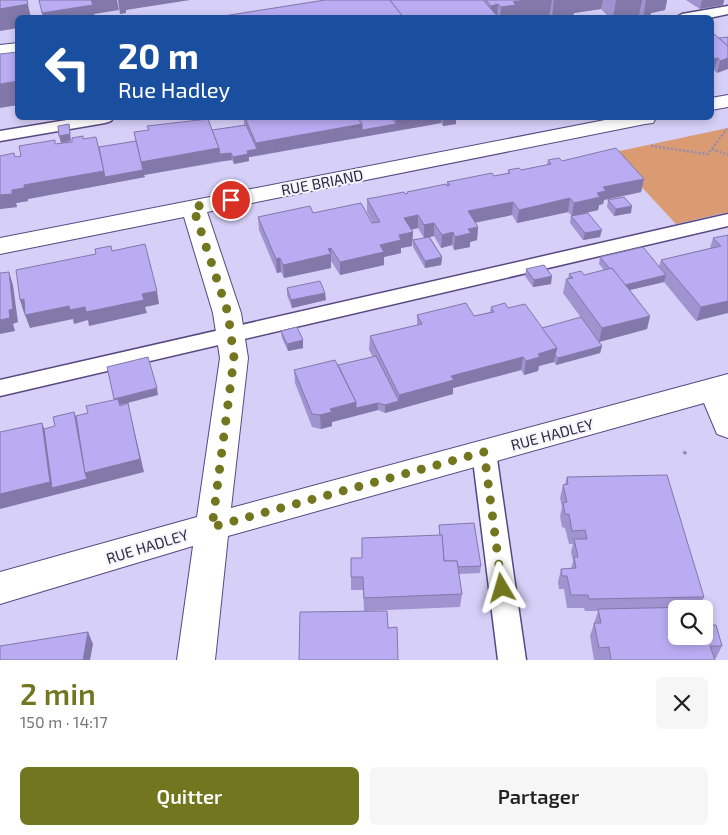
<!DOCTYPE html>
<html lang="fr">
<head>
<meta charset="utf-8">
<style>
	:root { --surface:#fff; --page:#f6f6f6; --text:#222; --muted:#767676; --accent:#71761f }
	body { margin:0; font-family:"Exo 2",sans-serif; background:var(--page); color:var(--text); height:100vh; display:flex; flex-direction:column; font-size:19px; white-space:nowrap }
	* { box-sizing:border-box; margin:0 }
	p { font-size:16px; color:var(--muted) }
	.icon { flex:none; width:28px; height:28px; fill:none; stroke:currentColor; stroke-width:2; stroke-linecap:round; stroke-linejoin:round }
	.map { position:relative; height:660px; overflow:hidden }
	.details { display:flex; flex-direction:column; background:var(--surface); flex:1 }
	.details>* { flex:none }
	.banner { position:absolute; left:15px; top:15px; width:699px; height:105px; border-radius:8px; box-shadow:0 2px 8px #0003; background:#1a4fa0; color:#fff; overflow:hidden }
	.fabs { position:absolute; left:668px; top:600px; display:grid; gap:10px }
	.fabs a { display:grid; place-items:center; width:45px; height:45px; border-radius:8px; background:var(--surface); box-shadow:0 2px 8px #0003; font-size:25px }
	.pin { position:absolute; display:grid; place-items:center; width:42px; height:42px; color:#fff; margin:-21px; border:2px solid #fff; border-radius:50%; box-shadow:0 1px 5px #0007 }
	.me { position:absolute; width:55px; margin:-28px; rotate:353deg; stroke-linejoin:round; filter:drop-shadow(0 0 4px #0008) }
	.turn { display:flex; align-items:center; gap:18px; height:105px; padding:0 20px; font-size:22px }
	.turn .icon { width:65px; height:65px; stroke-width:2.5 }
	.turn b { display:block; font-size:35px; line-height:42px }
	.round { display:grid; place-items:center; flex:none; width:52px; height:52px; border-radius:8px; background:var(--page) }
	.head { display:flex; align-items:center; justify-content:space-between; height:85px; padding:0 20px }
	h1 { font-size:30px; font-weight:600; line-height:38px; color:var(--accent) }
	.button { display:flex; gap:10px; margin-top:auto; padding:10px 20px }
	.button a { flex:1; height:58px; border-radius:8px; background:var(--accent); color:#fff; font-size:20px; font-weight:600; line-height:58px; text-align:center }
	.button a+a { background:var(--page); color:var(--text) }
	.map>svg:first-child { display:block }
</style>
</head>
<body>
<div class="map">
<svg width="728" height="660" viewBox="0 0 728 660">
	<rect width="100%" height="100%" fill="#d6cff7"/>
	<!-- green -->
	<path fill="#da9b73" d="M728 128V212L676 224 610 153Z"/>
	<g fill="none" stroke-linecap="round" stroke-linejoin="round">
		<defs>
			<g id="lane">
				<path d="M728 6V14L709 18H675L682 14Z"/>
				<path d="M79 118H113L111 121 105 123 0 141V131Z"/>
				<path d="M728 214V226L0 396V380Z"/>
				<path d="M484 443 492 445 496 452 526 660H498L472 452 476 445Z"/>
			</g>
			<g id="street">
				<path d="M728 95V107L711 110V98Z"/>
				<path d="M615 118H656L653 123 645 124 207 212 241 313 248 358 231 508 728 374V438L717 434 704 403 228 536 215 660H177L193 546 0 604V572L197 517 220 358 213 313 184 217 0 254V238Z"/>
			</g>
			<path id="secondary" d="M18 43V55L0 57V45Z"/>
		</defs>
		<!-- lane casing -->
		<use href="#lane" stroke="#564982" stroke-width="3"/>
		<!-- street casing -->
		<use href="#street" stroke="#564982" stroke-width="2"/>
		<!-- secondary casing -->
		<use href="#secondary" stroke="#564982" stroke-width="2"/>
		<!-- path-far1 -->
		<g stroke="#948db0" stroke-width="2.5" stroke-dasharray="2 2" stroke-linecap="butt">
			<path d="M651 146 708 154 727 129"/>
			<path d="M712 149 728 155"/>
		</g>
		<!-- path -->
		<path stroke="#948db0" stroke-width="4" stroke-dasharray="3 3" stroke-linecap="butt" d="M684 454 686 451"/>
		<!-- lane -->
		<use href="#lane" fill="#fff" fill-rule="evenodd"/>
		<!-- street -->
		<use href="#street" fill="#fff" fill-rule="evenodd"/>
		<!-- secondary -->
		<use href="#secondary" fill="#fff" fill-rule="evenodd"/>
	</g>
	<!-- wall -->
	<g fill="#9f94d0">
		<path d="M325 0H667L665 10 651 13 650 17 644 18H642L639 15 624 18H610L601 9 574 13 573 16 563 18H211Z"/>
		<path d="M686 0H724L723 5 700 9Z"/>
		<path d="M728 37 717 73 714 70 719 38Z"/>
		<path d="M244 118H464L456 119V124L443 126 441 123 257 156 249 157V161L234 164 232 160 144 175 145 177 28 199V201L16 203 17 207 0 209V156L15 157 21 156 56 144 72 142 84 139 105 175 136 141 134 132 148 130 147 126 212 130 244 125Z"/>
		<path d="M548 160 562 161 644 179 641 192 604 200 603 204 599 205 598 210 582 214 600 237 583 240 570 223 571 216H572L568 212 517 223 512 215 475 223 478 227 477 240 470 242V247L454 250 452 245 441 248 434 236 430 237 442 257 441 265 425 268 413 247V240L424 238 418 228 411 230 413 232 412 246 401 248V253L384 257V265L340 275 331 261V268L284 278 281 272 277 273 259 230 258 217 313 213 373 223 367 212V199L405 194H407V192L447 186V182L494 176 508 173V170H521L547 165Z"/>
		<path d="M608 200 631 213 614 216 607 207Z"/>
		<path d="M728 235 696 321 664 282 630 290 650 316 647 329 599 342 563 293 566 279H568L569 274 584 275 604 270 599 264 600 257 659 266 661 260 710 248 713 238Z"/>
		<path d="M526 269 551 284 533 287 525 276Z"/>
		<path d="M287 288 326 300 292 308 287 295Z"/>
		<path d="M491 307 508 308 542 328 602 346 600 353 556 365 554 362 539 366 538 371 524 375 521 370 453 388V394L385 413 378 410 332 422V426L321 429 312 427 295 383 294 370 338 365 373 357 369 350 370 336 417 325V315L474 316 490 312Z"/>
		<path d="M281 331 303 340V348L288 351 282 338Z"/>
		<path d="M567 477 704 597 699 607 705 625 722 646 716 658H714L715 660H594L590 636 598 611H585L584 608H567L564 589H559L558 582 561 569H571L573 561 571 552 573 544H569L565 528 562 527 560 516 562 507 560 498 563 485 565 484Z"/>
		<path d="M439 525 481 566 480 573 459 574 462 594 460 607 364 611 363 590H351V558H362V538L439 536Z"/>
	</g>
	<!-- shaded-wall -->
	<g fill="#8278a9">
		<path d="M27 0 31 18H18V28L0 31V9Z"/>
		<path d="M91 0H117L119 10 94 14 95 17 92 18H43L42 13Z"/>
		<path d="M118 0H190L126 10V13L120 14Z"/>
		<path d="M526 0H552L549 17 500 18 501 7 513 2Z"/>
		<path d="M554 0H603L601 9 574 13 573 16 563 18H552Z"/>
		<path d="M616 0H642L639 15 624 18H613Z"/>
		<path d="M646 0H667L665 10 651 13 650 17 643 18Z"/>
		<path d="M702 0H724L723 5 700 9Z"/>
		<path d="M498 4 497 18H490L491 6Z"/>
		<path d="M718 58 714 70 711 71V59Z"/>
		<path d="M728 58V69L717 73 720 61Z"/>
		<path d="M18 81V105L0 108V84Z"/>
		<path d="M396 118H442L441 123 396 131Z"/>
		<path d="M453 118H464L456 119V124L443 126V119Z"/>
		<path d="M69 124 71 141 61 143 59 136Z"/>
		<path d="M362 124V137L249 157V161L234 164 233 157 247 151 257 149 256 143Z"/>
		<path d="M396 124V131L362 137V130Z"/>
		<path d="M219 148 221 161 144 175 145 177 28 199V201L16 203 17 207 0 209V195L24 185 141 162Z"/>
		<path d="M231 153 232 160 221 161 220 154Z"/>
		<path d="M644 179 641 192 604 200 603 204 599 205 598 210 572 216 574 203 597 193 603 187Z"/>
		<path d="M570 198 568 212 517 223 519 210Z"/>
		<path d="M513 202 512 215 467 224 468 211Z"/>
		<path d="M632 206 631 213 614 216 616 209Z"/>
		<path d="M418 215V228L404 231V218Z"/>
		<path d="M434 223V236L424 238V225Z"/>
		<path d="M478 227 477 240 470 242V247L454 250 455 237 468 229Z"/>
		<path d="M602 230 600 237 583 240 585 233Z"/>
		<path d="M413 232 412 246 401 248V253L384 257V265L340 275V262L380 245 399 235Z"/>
		<path d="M453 232 452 245 441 248 442 235Z"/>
		<path d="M331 248V268L284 278 283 265Z"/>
		<path d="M442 257 441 265 425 268V261Z"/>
		<path d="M280 258 281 272 277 273 276 259Z"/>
		<path d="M9 272 13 285 18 322 13 324 15 331 0 334V320L9 310Z"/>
		<path d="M666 275 664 282 621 292 623 285Z"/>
		<path d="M552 276 551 284 533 287 534 280Z"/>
		<path d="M157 291 159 304 145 307 147 313 89 326 88 320 74 324 73 319 30 328 25 315 69 306Z"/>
		<path d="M325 293 326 300 292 308 291 300Z"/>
		<path d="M24 299 28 312 24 313 20 300Z"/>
		<path d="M728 301V313L696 321 701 307Z"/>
		<path d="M650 316 647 329 599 342 602 328Z"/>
		<path d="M303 340V348L288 351 287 344Z"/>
		<path d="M602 346 600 353 556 365 558 358Z"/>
		<path d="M557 348 554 362 539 366 538 371 524 375 526 361 538 354Z"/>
		<path d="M523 357 521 370 453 388V394L385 413V405L399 401V395L451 376Z"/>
		<path d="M157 388 158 395 116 406 114 399Z"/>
		<path d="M356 402 378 403V410L332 422V426L321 429 320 415 330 409Z"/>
		<path d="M74 412 77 419 131 417 144 472 0 509V494L42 423 47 436 85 473Z"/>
		<path d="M88 632 93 644 90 660H83Z"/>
	</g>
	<!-- building -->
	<g fill="#b9acf2" stroke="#8278a9">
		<path d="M0 0H27L28 4 0 9Z"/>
		<path d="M39 0H91L93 5 42 13Z"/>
		<path d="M325 0H390L404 18H211Z"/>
		<path d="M390 0H483L499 18H404Z"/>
		<path d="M486 0H526L513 2 516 5 501 7 498 4 491 6Z"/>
		<path d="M711 34H714L728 46V58L720 61 718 58 711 59Z"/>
		<path d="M728 37V46L719 38Z"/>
		<path d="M18 52V81L0 84V54Z"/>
		<path d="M245 118H358L362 124 256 143Z"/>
		<path d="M358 118H392L396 124 362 130V124Z"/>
		<path d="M442 118H453L443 119Z"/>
		<path d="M208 119 219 148 141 162 134 132 149 130 147 126Z"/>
		<path d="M69 124 70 134 59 136 58 126Z"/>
		<path d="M246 125 257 149 247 151 248 154 233 157 231 153 220 154 219 148 212 130Z"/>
		<path d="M83 136V139L96 137 104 171 24 185V188L12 190V194L0 195V156L14 153 15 157 21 156 19 146 55 140V144L72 142V138Z"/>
		<path d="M136 141 143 170 105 177 99 147Z"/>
		<path d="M616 148 644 179 603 187 606 191 597 193 600 197 574 203 570 198 519 210 513 202 468 211 478 227 468 229 471 233 455 237 453 232 442 235 434 223 424 225 418 215 404 218 413 232 399 235 401 240 380 245 384 252 340 262 331 248 328 249 331 254 283 265 280 258 276 259 258 217 310 206 313 213 361 203 372 223 380 222 367 199 404 192 405 194 408 193 407 192 446 184 447 186 450 185 447 182 492 173 494 176 510 173 508 170 519 168 521 170 551 164 548 160 559 158 562 161Z"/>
		<path d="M624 197 632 206 616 209 608 200Z"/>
		<path d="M588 213 602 230 585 233 571 216Z"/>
		<path d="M728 235V301L701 307 661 260 721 246 713 238Z"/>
		<path d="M429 237 442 257 425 261 413 240Z"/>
		<path d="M145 244 157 291 142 294 144 300 86 312 85 307 70 310 69 306 25 315 24 299 20 300 16 270 96 254 95 249 111 246 112 251Z"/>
		<path d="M643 247 666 275 625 285 612 268 610 269 600 257Z"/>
		<path d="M544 265 552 276 534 280 526 269Z"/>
		<path d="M612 268 650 316 602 328 566 279 573 278 569 274 581 271 584 275Z"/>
		<path d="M9 272 13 309 9 310 10 318 0 320V273Z"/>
		<path d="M320 281 325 293 291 300 287 288Z"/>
		<path d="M466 303 474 316 494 312 491 307 505 303 508 308 525 304 557 348 538 354 540 357 526 361 523 357 451 376 454 380 399 395 370 336 422 324 417 315Z"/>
		<path d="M581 317 602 346 558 358 555 355 557 348 542 328Z"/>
		<path d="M297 327 303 340 287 344 281 331Z"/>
		<path d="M376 356 399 401 385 405 378 403 356 408V402L338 365Z"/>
		<path d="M148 357 157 388 114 399 107 367Z"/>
		<path d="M335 360 356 402 330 409 332 412 320 415 312 414 294 370Z"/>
		<path d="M118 399 120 406 128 403 140 459 85 473 76 416 88 413 86 406Z"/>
		<path d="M74 412 85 473 87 479 52 488 44 429 55 426 53 417Z"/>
		<path d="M42 423 50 482 0 494V432Z"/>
		<path d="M667 475 704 597 589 599 588 595H571L567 576H562L561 569 576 568 574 557H578L574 539H587L585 530 572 531 569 514H565L563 503 567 502 563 485 568 484 567 477Z"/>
		<path d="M474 523 481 566 458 567 457 561H444L442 535 440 536 439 525Z"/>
		<path d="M442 535 444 561H457L462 594 364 598 363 577H351V558H362V538Z"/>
		<path d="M699 607 700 609H676V636H704V622L705 625H716L722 646H710L715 660H611L609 647 599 648 594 623H601L598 609Z"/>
		<path d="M387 611 388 628 397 627 398 660H299L300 612Z"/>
		<path d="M88 632 83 660H0V646Z"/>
	</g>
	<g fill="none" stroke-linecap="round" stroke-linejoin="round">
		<!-- route -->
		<path stroke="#71761f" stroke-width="9" stroke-dasharray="0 16.2" d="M231 200 193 207 228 313 234 358 212 527 484 452 502 588"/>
	</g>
	<g text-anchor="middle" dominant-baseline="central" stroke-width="4" stroke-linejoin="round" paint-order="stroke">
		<!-- street labels -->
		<g font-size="15" fill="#2e2943" stroke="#f6f5fc">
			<text transform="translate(322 182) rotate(-11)">RUE BRIAND</text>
			<text transform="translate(552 434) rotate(-15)">RUE HADLEY</text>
			<text transform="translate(147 546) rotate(-17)">RUE HADLEY</text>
		</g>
	</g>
</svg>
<div class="fabs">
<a><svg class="icon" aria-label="search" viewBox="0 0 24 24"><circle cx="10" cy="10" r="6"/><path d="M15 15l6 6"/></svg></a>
</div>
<div class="pin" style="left:231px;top:200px;background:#d93025"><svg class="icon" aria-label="arrive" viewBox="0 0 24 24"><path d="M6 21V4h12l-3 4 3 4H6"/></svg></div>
<svg class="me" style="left:502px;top:588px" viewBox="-20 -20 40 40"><path d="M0-17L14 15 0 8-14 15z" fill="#71761f" stroke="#fff" stroke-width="4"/></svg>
<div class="banner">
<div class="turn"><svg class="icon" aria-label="left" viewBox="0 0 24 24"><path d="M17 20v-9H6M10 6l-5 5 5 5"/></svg><div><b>20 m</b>Rue Hadley</div></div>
</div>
</div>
<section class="details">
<div class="head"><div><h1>2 min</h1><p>150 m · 14:17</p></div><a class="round"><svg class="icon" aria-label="close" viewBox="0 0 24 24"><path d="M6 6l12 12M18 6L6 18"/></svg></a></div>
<div class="button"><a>Quitter</a><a>Partager</a></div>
</section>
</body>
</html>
